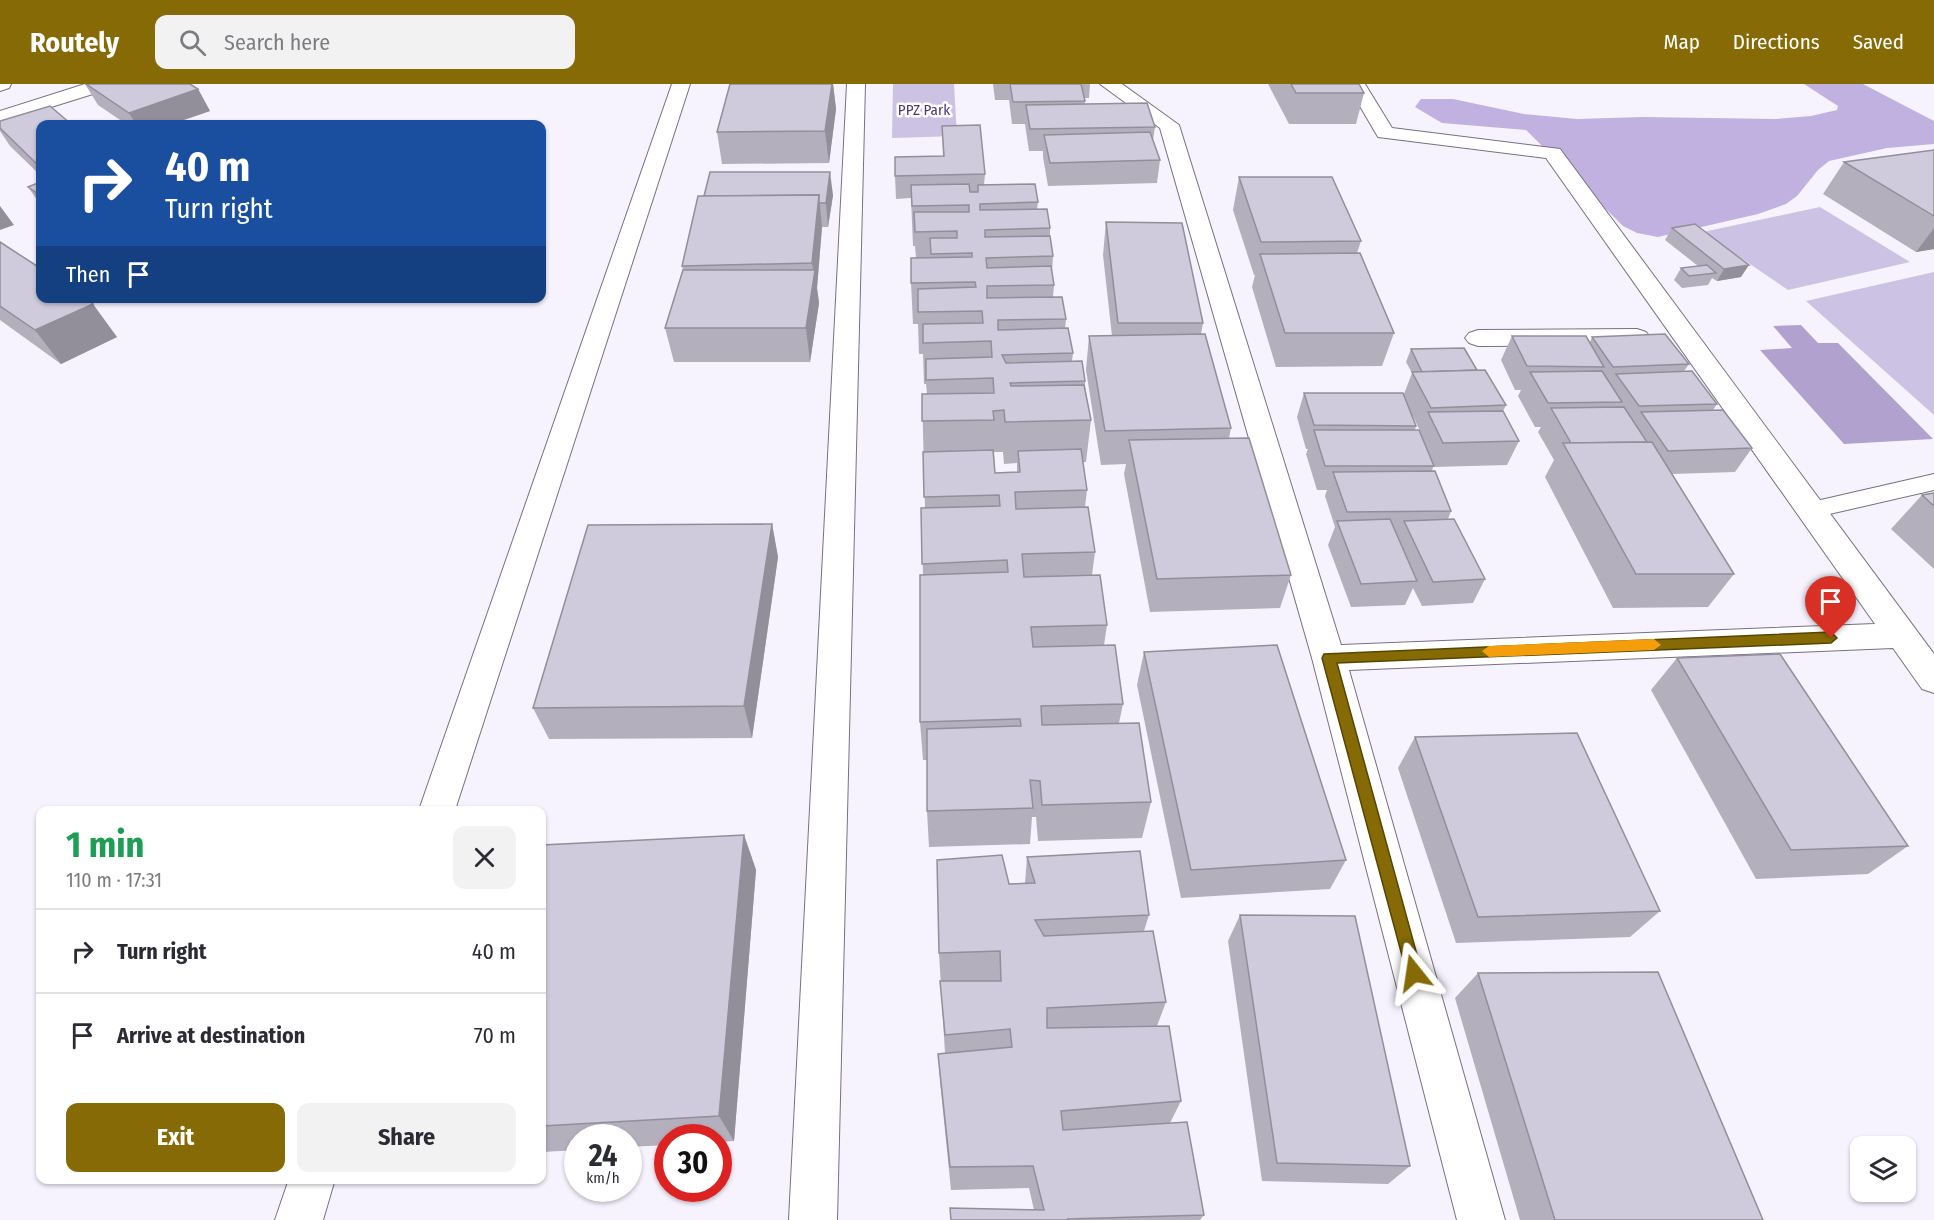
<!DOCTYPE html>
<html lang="en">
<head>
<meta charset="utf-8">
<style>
	:root { --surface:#fff; --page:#f2f2f3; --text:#2b2b33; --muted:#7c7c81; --line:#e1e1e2; --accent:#866a06 }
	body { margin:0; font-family:"Fira Sans Condensed",sans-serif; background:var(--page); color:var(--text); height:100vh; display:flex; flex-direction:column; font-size:22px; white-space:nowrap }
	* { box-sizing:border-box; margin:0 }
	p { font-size:20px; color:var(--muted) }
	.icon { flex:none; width:33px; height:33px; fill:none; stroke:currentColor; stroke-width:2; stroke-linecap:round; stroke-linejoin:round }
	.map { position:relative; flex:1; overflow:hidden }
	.sheet { position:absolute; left:36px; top:722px; width:510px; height:378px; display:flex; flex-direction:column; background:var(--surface); border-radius:12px; box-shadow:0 2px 4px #0004 }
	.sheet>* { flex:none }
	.banner { position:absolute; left:36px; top:36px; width:510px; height:183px; border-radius:12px; box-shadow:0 2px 4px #0004; background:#1a4fa0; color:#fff; overflow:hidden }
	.tools { position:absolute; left:1850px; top:1052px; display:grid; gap:12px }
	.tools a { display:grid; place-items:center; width:66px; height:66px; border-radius:12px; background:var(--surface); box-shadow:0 2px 4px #0004; font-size:30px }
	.speed { position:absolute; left:564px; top:1040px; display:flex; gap:12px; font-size:30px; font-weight:700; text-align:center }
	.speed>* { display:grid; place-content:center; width:78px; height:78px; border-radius:50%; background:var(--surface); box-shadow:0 2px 4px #0004; line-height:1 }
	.speed small { font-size:15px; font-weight:400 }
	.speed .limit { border:9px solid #d22; background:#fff; color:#111 }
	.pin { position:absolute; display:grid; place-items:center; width:51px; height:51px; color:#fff; margin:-62px -26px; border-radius:50% 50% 50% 0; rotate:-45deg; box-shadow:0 0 6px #0007 }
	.pin .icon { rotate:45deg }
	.me { position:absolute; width:66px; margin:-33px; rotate:345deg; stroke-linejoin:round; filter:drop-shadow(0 0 4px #0008) }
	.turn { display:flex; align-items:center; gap:21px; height:126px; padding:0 30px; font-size:27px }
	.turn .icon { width:78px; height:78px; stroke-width:2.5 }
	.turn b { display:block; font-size:42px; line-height:51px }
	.then { display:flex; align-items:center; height:57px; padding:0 30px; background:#0003; gap:12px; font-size:22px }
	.round { display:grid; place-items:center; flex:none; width:63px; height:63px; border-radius:12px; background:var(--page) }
	.head { display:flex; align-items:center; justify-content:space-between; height:102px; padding:0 30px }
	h1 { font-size:36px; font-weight:700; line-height:45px; color:#1e9e55 }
	.button { display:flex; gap:12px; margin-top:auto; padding:12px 30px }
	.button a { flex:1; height:69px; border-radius:12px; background:var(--accent); color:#fff; font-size:24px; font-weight:700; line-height:69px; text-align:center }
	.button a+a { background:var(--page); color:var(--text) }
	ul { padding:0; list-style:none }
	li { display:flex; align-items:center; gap:18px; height:84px; padding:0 30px; border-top:2px solid var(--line) }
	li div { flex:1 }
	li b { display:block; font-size:22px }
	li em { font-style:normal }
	header { display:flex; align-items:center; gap:36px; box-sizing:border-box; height:84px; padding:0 30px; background:var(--accent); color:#fff }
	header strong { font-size:28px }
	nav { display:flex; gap:33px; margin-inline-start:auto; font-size:21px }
	.search { width:420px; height:54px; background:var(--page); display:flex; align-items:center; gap:15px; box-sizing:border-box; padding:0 21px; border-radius:12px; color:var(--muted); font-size:22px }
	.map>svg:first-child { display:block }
</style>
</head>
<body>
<header>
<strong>Routely</strong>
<div class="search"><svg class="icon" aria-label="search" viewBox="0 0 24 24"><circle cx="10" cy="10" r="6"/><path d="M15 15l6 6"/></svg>Search here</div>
<nav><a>Map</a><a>Directions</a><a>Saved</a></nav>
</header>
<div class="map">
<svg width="1934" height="1136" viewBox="0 0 1934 1136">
	<rect width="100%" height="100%" fill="#f6f3fe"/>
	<!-- green -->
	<g fill="#ccc2e3">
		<path d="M893 0H954L957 52 892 54Z"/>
		<path d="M1820 123 1910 178 1788 206 1703 148Z"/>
		<path d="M1934 188V331L1806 217Z"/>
	</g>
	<!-- forest -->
	<path fill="#c1b1e0" d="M1804 0H1863L1934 37V60L1887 64 1829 77 1818 86 1797 112 1786 120 1758 130 1658 153 1637 149 1623 142 1526 46 1442 39 1415 23 1421 15H1453L1524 30 1577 35 1642 33 1776 35 1811 32 1837 26 1838 22Z"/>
	<!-- water -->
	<path fill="#b0a1cf" d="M1801 241 1818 259H1838L1933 355 1844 360 1760 266 1792 264 1773 242Z"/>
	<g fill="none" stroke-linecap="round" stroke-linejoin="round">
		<defs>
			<path id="lane" d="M1934 390V406L1812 434 1803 432 1800 426 1803 420 1812 418Z"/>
			<g id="street">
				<path d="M672 0H690L455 726H419Z"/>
				<path d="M847 0H865L837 1136H789Z"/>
				<path d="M1100 0H1122L1179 41 1341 561 1875 540 1546 74 1378 53 1347 0H1365L1392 44 1560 65 1934 570V609L1922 605 1893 564 1349 586 1505 1136H1457L1312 574 1160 44Z"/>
				<path d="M1637 245 1646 248 1650 253 1646 258 1637 261 1478 262 1469 259 1465 254 1469 249 1478 246Z"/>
				<path d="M289 1095H335L323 1136H275Z"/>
			</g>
			<g id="primary">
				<path d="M0 0H11L9 4 0 7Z"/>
				<path d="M85 0H114L112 4 0 39V27Z"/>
			</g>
		</defs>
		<!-- lane casing -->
		<use href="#lane" stroke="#767180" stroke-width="2"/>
		<!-- street casing -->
		<use href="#street" stroke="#767180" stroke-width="2"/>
		<!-- primary casing -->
		<use href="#primary" stroke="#767180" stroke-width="2"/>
		<!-- lane -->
		<use href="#lane" fill="#fff" fill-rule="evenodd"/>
		<!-- street -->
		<use href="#street" fill="#fff" fill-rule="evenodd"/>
		<!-- primary -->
		<use href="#primary" fill="#fff" fill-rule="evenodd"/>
	</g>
	<!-- wall -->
	<g fill="#b3afbd" fill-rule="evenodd">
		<path d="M85 0H190L198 5 210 27 172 40H126L98 21Z"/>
		<path d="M729 0H833L836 25 829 79 722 80 717 48 729 3Z"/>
		<path d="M993 0H1090L1089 14H1084L1085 20 1155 43 1153 56 1160 76 1157 99 1048 102 1043 73V67H1029L1025 40H1012L1009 16H995Z"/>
		<path d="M1268 0H1359L1364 9 1356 40H1289Z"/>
		<path d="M0 37 40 40V91L10 62 0 47Z"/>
		<path d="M942 42 985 90 984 101 1038 118 1037 125 1050 144V152L1053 172 1052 189 1054 201 1053 213 1066 235 1065 245 1073 269 1072 277 1085 297V302L1091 336 1086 378H1083L1087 406 1085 423 1095 468 1092 491 1107 541 1104 561 1123 620 1119 639 1151 718 1142 754 1038 757 1036 733H1032L1030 760 929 763 927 727V676H923L920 638 923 491 921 424H925L922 310H927L926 300H924L923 270H919L918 240H913L911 199 916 174 915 162H913L911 114 896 115 895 92 943 72ZM994 368H1003L1004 380 1017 379V388L995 389Z"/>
		<path d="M1934 66V165L1916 168 1823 110 1844 78Z"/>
		<path d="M1239 93 1361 157 1357 169 1394 249 1382 282 1276 283 1252 203 1255 191H1254L1233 126Z"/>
		<path d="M40 98V120L28 103Z"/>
		<path d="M833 111 828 143H822L817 204 819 219 810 278H674L665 244 683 186 682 182Z"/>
		<path d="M1106 138 1203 239 1201 250 1231 344 1229 354 1291 491 1280 524 1150 528 1124 390 1126 380 1101 381 1086 286 1089 252H1112L1103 171Z"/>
		<path d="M1672 144 1741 193 1717 197 1712 194 1708 201 1682 204 1674 196 1681 184 1698 182 1665 156Z"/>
		<path d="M0 158 117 253 61 280 0 236Z"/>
		<path d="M1512 252 1590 258 1592 253 1689 280 1684 287 1717 320 1713 326 1752 364 1735 388 1672 390 1734 490 1708 523 1613 524 1545 393 1554 376 1538 348 1541 343H1535L1518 312 1521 306H1515L1501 276Z"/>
		<path d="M1411 265 1478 286 1506 321 1503 327 1519 357 1507 381 1433 383 1432 387 1451 427 1448 435 1485 495 1473 519 1422 522 1413 504 1405 521 1351 523 1328 461 1335 443 1325 412 1327 406H1317L1306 370 1308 365H1306L1297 333 1304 309 1404 310 1412 289 1406 278ZM1412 330 1420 347 1415 346 1416 342Z"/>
		<path d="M1934 409V485L1891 445 1922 411Z"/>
		<path d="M772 440 778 473 752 654 549 655 533 624Z"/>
		<path d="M1144 568 1346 776 1330 805 1181 814 1137 601Z"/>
		<path d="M1677 574 1908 762 1868 790 1756 795 1651 606Z"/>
		<path d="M1415 653 1660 827 1630 853 1456 859 1398 684Z"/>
		<path d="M744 751 756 786 734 1057 718 1058V1053H668V1061L628 1063V1053H578V1066L542 1068V761Z"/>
		<path d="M1027 773 1149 831 1144 847 1166 918 1157 942 1181 1017 1170 1039 1204 1131 1200 1136H951L1034 1126 1029 1104 951 1106 940 997 938 970 945 969 939 869 1009 800 1025 799Z"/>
		<path d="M1240 831 1410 1082 1388 1100 1262 1097 1228 857Z"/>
		<path d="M1478 889 1763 1136H1520L1455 914Z"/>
	</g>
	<!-- shaded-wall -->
	<g fill="#928e9a">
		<path d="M832 0H833L836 25 829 79 825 47Z"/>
		<path d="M198 5 210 27 172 40H136L129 29Z"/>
		<path d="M830 88 833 111 828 143 826 119Z"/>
		<path d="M819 111 822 143 817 204 819 219 810 278 806 244 814 192 812 179Z"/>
		<path d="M0 122 14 141 0 146Z"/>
		<path d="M1934 144V165L1916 168Z"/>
		<path d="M1749 181 1741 193 1717 197 1724 185Z"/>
		<path d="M163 214H175L165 219Z"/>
		<path d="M93 220 117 253 61 280 35 246Z"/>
		<path d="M772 440 778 473 752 654 744 622Z"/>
		<path d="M744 751 756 786 734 1057 719 1032Z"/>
	</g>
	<!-- building -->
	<g fill="#d0cbdc" stroke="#928e9a" stroke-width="1.5">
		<path d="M86 0H190L198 5 129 29Z"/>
		<path d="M730 0H832L825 47 717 48Z"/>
		<path d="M1010 0H1081L1085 17 1013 18Z"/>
		<path d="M1291 0H1359L1364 9H1296Z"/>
		<path d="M1147 19 1155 43 1030 45 1026 21Z"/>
		<path d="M50 22 71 40H40V83L0 44V37Z"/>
		<path d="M980 41 985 90 895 92V73L944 72 942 42Z"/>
		<path d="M1150 48 1160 76 1050 79 1044 51Z"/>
		<path d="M1934 66V132L1844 78Z"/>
		<path d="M710 88H830L826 119H819V111L704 112Z"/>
		<path d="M1239 93H1332L1361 157 1261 158Z"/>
		<path d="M40 98V111L28 103Z"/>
		<path d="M969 100 970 108H978V101L1035 100 1038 118 980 120V126L1047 125 1050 144 985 146V153L1050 152 1053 172 986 174 987 184 1051 182 1054 201 987 202V214L1062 213 1066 235 998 236V246L1068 244 1073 269 1002 271 1006 279 1082 277 1085 297 1010 299 1011 302 1084 301 1091 336 1005 338 1004 326 993 327 994 336 922 337V310L994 309 993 294 926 296V275L992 273 991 257 923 259V240L983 239 982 227 918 228V205L976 203 975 198 911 199V174L972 173V169L931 170 930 154H957V147L915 148 914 128H969V121L912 122 911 101Z"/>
		<path d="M819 111 812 179 682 182 698 112Z"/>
		<path d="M1106 138 1182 139 1203 239H1118Z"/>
		<path d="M1695 140 1749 181 1724 185 1672 144Z"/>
		<path d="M0 158 40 184V214H86L93 220 35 246 0 222Z"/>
		<path d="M1360 169 1394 249H1285L1260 170Z"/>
		<path d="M1707 181 1716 189 1689 192 1681 184Z"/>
		<path d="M683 186H815L806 244H665Z"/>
		<path d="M1205 250 1231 344 1105 347 1089 252Z"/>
		<path d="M1665 250 1689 280 1613 283 1592 253Z"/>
		<path d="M1512 252H1586L1604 283 1527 282Z"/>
		<path d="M1464 264 1477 286 1422 288 1411 265Z"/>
		<path d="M1485 286 1506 321 1431 324 1412 288Z"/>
		<path d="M1602 287 1622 318 1548 319 1530 288Z"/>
		<path d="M1692 287 1717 320 1639 322 1616 290Z"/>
		<path d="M1304 309H1403L1416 342 1314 341Z"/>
		<path d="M1624 323 1647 358 1571 359 1551 324Z"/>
		<path d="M1723 326 1752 364 1668 367 1641 328Z"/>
		<path d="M1503 327 1519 357 1443 359 1428 328Z"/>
		<path d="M1314 346H1419L1434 382H1325Z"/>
		<path d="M1249 354 1291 491 1157 495 1129 356Z"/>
		<path d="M1652 358 1734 490H1636L1563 359Z"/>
		<path d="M1081 365 1087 406 1015 408 1016 425 1088 423 1095 468 1022 470 1024 493 1100 491 1107 541 1031 543 1033 563 1115 561 1123 620 1041 622 1042 641 1139 639 1151 718 1042 721 1040 697 1030 696 1033 724 927 727V645L1021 642 1020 635 920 638V491L1008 488 1007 476 922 480 921 424 1000 422 999 411 924 413 923 368 993 366 995 389 1020 388 1018 367Z"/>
		<path d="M1435 387 1451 427 1347 428 1333 388Z"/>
		<path d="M1934 409V422L1922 411Z"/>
		<path d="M1390 435 1417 497 1361 500 1337 437Z"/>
		<path d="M1454 435 1485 495 1433 498 1404 437Z"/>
		<path d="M772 440 744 622 533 624 588 441Z"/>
		<path d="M1277 561 1346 776 1191 786 1144 568Z"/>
		<path d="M1780 570 1908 762 1791 766 1677 574Z"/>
		<path d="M1577 649 1660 827 1478 833 1415 653Z"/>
		<path d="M744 751 719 1032 542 1042V761Z"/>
		<path d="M1140 767 1149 831 1035 836 1044 852 1153 847 1166 918 1047 924V944L1169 942 1181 1017 1061 1027 1063 1046 1187 1038 1204 1131 1068 1135V1136H951L950 1124 1044 1126 1033 1082 950 1083 938 970 1012 963 1010 945 945 951 940 897H1001L1000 867 939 869 937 776 1002 771 1009 800 1035 799 1027 773Z"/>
		<path d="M1240 831 1355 832 1410 1082 1277 1079Z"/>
		<path d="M1658 888 1763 1136H1555L1478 889Z"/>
	</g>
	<!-- route -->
	<path fill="#866a06" stroke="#574504" stroke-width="1.5" d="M1831 548 1837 554 1831 559 1337 579 1422 889 1420 894 1414 897 1408 894 1322 574 1324 570Z"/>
	<!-- slow -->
	<path fill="#f59e0b" d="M1654 555 1661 561 1654 566 1489 573 1482 567 1489 562Z"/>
	<g text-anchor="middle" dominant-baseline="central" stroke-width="5" stroke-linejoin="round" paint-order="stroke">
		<!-- far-park labels -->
		<g font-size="15" fill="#4e3872" stroke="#fff">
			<text x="924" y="26">PPZ Park</text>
		</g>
	</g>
</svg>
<div class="tools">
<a><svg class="icon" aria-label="layers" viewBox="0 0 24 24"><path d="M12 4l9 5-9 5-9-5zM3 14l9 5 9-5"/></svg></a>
</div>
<div class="speed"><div>24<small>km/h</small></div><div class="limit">30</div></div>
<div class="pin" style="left:1831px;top:554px;background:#d93025"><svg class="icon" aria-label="arrive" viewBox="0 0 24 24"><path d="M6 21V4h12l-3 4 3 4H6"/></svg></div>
<svg class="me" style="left:1414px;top:889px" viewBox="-20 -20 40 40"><path d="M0-17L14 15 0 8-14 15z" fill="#866a06" stroke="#fff" stroke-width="4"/></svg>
<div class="banner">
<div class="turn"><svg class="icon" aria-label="right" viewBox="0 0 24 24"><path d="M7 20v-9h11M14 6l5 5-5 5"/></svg><div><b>40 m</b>Turn right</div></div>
<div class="then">Then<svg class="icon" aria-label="arrive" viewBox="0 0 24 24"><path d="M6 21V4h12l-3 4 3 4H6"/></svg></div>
</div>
<section class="sheet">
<div class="head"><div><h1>1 min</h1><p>110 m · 17:31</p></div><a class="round"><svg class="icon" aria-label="close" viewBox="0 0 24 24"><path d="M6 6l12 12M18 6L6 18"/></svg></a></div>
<ul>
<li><svg class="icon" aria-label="right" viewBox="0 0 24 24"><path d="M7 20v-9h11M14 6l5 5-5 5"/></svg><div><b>Turn right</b></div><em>40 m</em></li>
<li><svg class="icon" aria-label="arrive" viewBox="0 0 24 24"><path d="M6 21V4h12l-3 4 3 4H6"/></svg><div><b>Arrive at destination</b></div><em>70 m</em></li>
</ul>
<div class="button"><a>Exit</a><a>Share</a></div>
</section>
</div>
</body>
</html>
